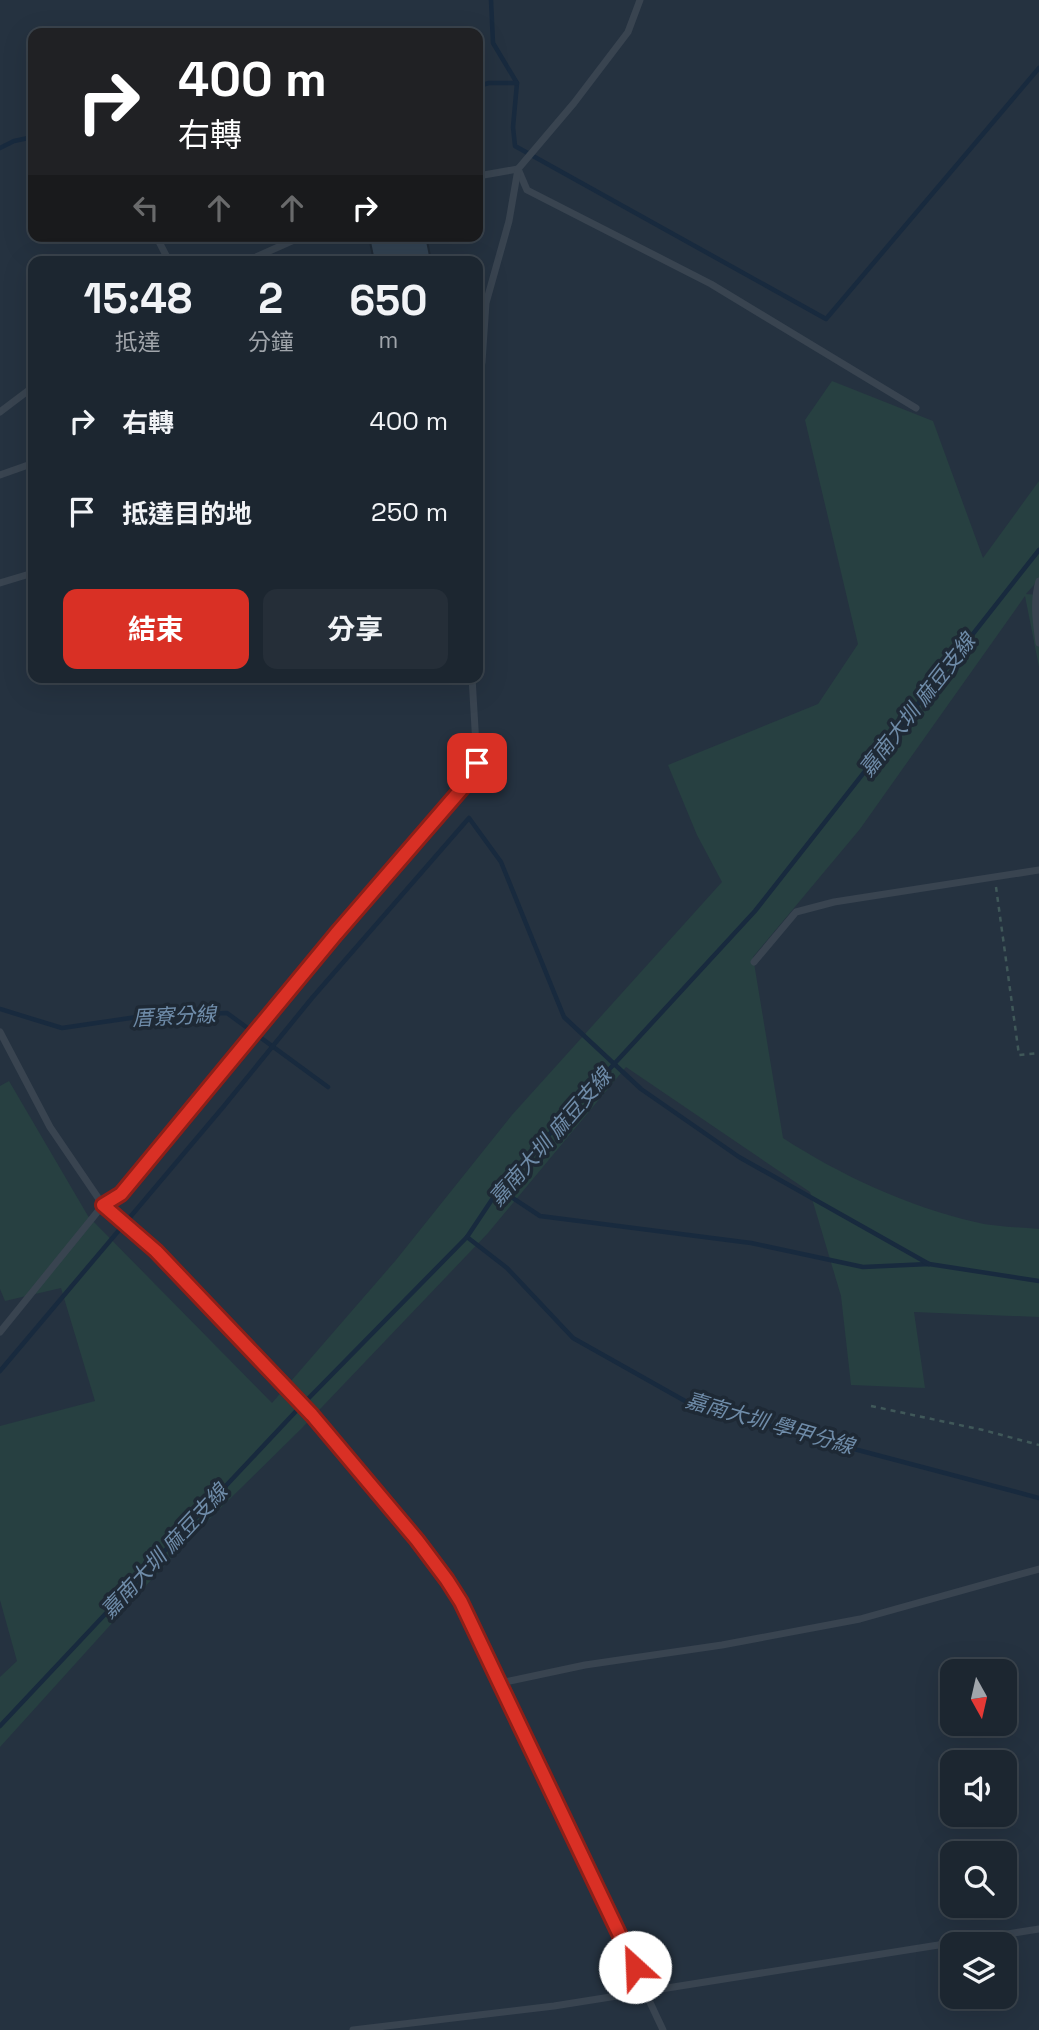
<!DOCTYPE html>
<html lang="zh-TW">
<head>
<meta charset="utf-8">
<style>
	:root { --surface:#1c2630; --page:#252e38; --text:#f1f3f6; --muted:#a0a5ab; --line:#3a434c; --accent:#d93025 }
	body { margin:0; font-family:"Space Grotesk","Noto Sans TC",sans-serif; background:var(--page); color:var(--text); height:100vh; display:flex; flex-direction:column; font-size:26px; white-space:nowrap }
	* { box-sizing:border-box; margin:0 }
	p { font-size:23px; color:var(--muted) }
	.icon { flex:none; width:38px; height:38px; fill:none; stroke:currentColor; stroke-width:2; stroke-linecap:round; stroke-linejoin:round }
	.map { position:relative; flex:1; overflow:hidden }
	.side { position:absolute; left:28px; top:256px; width:455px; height:427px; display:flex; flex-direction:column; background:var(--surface); border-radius:14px; box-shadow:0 7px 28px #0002,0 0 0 2px var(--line) }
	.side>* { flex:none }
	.banner { position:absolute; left:28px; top:28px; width:455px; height:214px; border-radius:14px; box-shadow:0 7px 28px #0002,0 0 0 2px var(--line); background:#202124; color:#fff; overflow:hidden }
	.needle { width:46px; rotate:172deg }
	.controls { position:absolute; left:940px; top:1659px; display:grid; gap:14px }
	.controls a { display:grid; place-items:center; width:77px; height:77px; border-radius:14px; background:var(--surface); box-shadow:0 7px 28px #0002,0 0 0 2px var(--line); font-size:35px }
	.pin { position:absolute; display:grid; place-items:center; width:60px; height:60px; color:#fff; margin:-30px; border-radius:14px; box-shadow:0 4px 10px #0006 }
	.me { position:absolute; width:77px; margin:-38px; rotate:335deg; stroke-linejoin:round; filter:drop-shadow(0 0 5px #0008) }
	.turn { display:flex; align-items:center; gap:24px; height:147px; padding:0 35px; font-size:32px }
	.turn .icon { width:91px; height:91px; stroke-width:2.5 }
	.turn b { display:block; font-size:49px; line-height:60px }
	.lanes { display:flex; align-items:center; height:66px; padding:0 35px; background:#0003; justify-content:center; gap:35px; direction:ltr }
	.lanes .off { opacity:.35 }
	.eta { display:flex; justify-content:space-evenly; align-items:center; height:119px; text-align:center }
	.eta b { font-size:42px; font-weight:700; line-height:49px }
	.primary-button { display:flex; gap:14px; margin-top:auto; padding:14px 35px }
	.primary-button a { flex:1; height:80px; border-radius:14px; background:var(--accent); color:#fff; font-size:28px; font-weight:700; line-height:80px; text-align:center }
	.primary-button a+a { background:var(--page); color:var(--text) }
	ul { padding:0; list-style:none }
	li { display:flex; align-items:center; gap:21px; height:91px; padding:0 35px }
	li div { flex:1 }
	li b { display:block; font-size:26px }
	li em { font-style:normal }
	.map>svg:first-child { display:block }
</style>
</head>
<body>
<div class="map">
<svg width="1039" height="2030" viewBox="0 0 1039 2030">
	<rect width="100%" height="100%" fill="#253240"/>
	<!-- green -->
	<path fill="#274041" d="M832 381 933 421 983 558 1039 481V579L1026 594 1039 595V667L1025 596 860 829 753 957 783 1138C840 1175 909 1207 975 1222 995 1227 1018 1227 1039 1229V1317L914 1312 925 1388 851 1385 841 1296 810 1192 626 1067 488 1233 302 1428 180 1548 0 1747V1677L17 1661 0 1600V1426L95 1401 61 1288 5 1301 0 1289V1086L9 1081 88 1216 272 1403 396 1260 512 1115 722 882 697 835 668 765 818 704 858 644 805 420Z"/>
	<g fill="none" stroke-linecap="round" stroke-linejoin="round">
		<!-- stream -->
		<g stroke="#182a3e" stroke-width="4.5">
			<path d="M491 0 493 43 517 83 513 127 515 146 826 319 1039 68"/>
			<path d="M478 86 489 83H517"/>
			<path d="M0 148 14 141 33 137"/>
			<path d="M0 1009 62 1028 137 1017 227 1013 328 1087"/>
			<path d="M499 1189 540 1216 751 1243 863 1267 929 1264 1039 1281"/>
			<path d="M467 1237 507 1268 573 1338 685 1401 786 1431 1039 1498"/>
			<path d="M0 1371 224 1106 312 998 469 818 501 862 564 1017 641 1089 739 1157 929 1264"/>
			<path d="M0 1726 299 1408 467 1237 499 1189 755 911 1039 550"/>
		</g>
	</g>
	<!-- building -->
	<path fill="#344454" stroke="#202b37" stroke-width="2" d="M373 236H426L431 261H374L369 237Z"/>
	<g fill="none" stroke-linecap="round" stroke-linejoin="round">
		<!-- path -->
		<g stroke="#405859" stroke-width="2.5" stroke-dasharray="5 5" stroke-linecap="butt">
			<path d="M996 887 1019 1055 1039 1053"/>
			<path d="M871 1406 983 1430 1039 1445"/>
		</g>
		<!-- service -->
		<g stroke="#394450" stroke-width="7">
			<path d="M478 176 518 169 527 190 711 284 916 408"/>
			<path d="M156 236 169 261"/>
			<path d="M247 261 303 236"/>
			<path d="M478 385 482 362 486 303 509 221 518 169 574 103 628 32 640 0"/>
			<path d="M0 412 33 387"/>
			<path d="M0 475 31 464"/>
			<path d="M1039 581C1033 602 1036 621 1039 643"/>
			<path d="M0 583 33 573"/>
			<path d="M754 962 796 912 834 902 1039 870"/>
			<path d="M0 1032 50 1127 103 1205 156 1251 312 1415 417 1540 447 1580 461 1602 500 1683 663 2030"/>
			<path d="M0 1332 103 1205 121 1194 336 934 471 778 477 763 472 677"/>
			<path d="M500 1683 585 1665 722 1645 860 1619 1039 1569"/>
			<path d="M353 2030 554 2006 1039 1929"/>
		</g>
	</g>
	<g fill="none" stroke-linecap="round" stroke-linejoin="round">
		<defs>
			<path id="route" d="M477 763 471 778 336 934 121 1194 103 1205 156 1251 312 1415 417 1540 447 1580 461 1602 500 1684 635 1967"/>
		</defs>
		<!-- route casing -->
		<use href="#route" stroke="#8d1f18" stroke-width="18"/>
		<!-- route -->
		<use href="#route" stroke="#d93025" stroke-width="12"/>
	</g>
	<g text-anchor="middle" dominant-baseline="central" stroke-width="7" stroke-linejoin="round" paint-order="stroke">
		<!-- water labels -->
		<g font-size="21" font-style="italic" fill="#6f8ca9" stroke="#1e2935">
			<text transform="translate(917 705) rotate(-52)">嘉南大圳 麻豆支線</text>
			<text transform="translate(174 1016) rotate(-3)">厝寮分線</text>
			<text transform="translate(550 1137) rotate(-49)">嘉南大圳 麻豆支線</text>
			<text transform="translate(770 1423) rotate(16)">嘉南大圳 學甲分線</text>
			<text transform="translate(164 1551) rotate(-47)">嘉南大圳 麻豆支線</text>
		</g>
	</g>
</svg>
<div class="controls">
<a><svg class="needle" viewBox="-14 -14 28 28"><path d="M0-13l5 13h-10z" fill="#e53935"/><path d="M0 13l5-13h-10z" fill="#a0a5ab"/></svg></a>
<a><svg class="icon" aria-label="sound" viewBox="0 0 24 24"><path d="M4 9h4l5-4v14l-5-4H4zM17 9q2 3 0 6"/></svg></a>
<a><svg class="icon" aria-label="search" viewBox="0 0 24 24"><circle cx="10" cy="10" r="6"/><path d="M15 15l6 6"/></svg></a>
<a><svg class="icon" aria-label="layers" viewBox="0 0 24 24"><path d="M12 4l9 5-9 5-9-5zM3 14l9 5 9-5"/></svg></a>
</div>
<div class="pin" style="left:477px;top:763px;background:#d93025"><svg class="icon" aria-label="arrive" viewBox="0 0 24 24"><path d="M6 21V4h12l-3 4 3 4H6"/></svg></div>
<svg class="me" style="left:635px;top:1967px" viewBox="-20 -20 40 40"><circle r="19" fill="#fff"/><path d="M0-13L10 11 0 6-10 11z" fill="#d93025"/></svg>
<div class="banner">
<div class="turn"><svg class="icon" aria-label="right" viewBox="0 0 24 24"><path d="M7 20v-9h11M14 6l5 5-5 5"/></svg><div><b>400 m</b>右轉</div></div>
<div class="lanes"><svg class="icon off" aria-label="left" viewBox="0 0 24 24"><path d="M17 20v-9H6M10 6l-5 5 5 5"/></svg><svg class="icon off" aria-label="ahead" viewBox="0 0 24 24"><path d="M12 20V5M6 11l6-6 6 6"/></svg><svg class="icon off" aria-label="ahead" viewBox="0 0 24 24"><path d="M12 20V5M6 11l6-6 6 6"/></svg><svg class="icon" aria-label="right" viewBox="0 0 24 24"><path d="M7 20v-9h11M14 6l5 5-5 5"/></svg></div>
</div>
<section class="side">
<div class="eta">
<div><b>15:48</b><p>抵達</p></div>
<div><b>2</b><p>分鐘</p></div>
<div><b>650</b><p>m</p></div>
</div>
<ul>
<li><svg class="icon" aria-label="right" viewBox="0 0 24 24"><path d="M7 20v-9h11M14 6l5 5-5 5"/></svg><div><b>右轉</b></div><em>400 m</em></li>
<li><svg class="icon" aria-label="arrive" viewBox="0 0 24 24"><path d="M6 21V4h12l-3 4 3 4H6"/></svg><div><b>抵達目的地</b></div><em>250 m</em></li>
</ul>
<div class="primary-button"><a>結束</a><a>分享</a></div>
</section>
</div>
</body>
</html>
